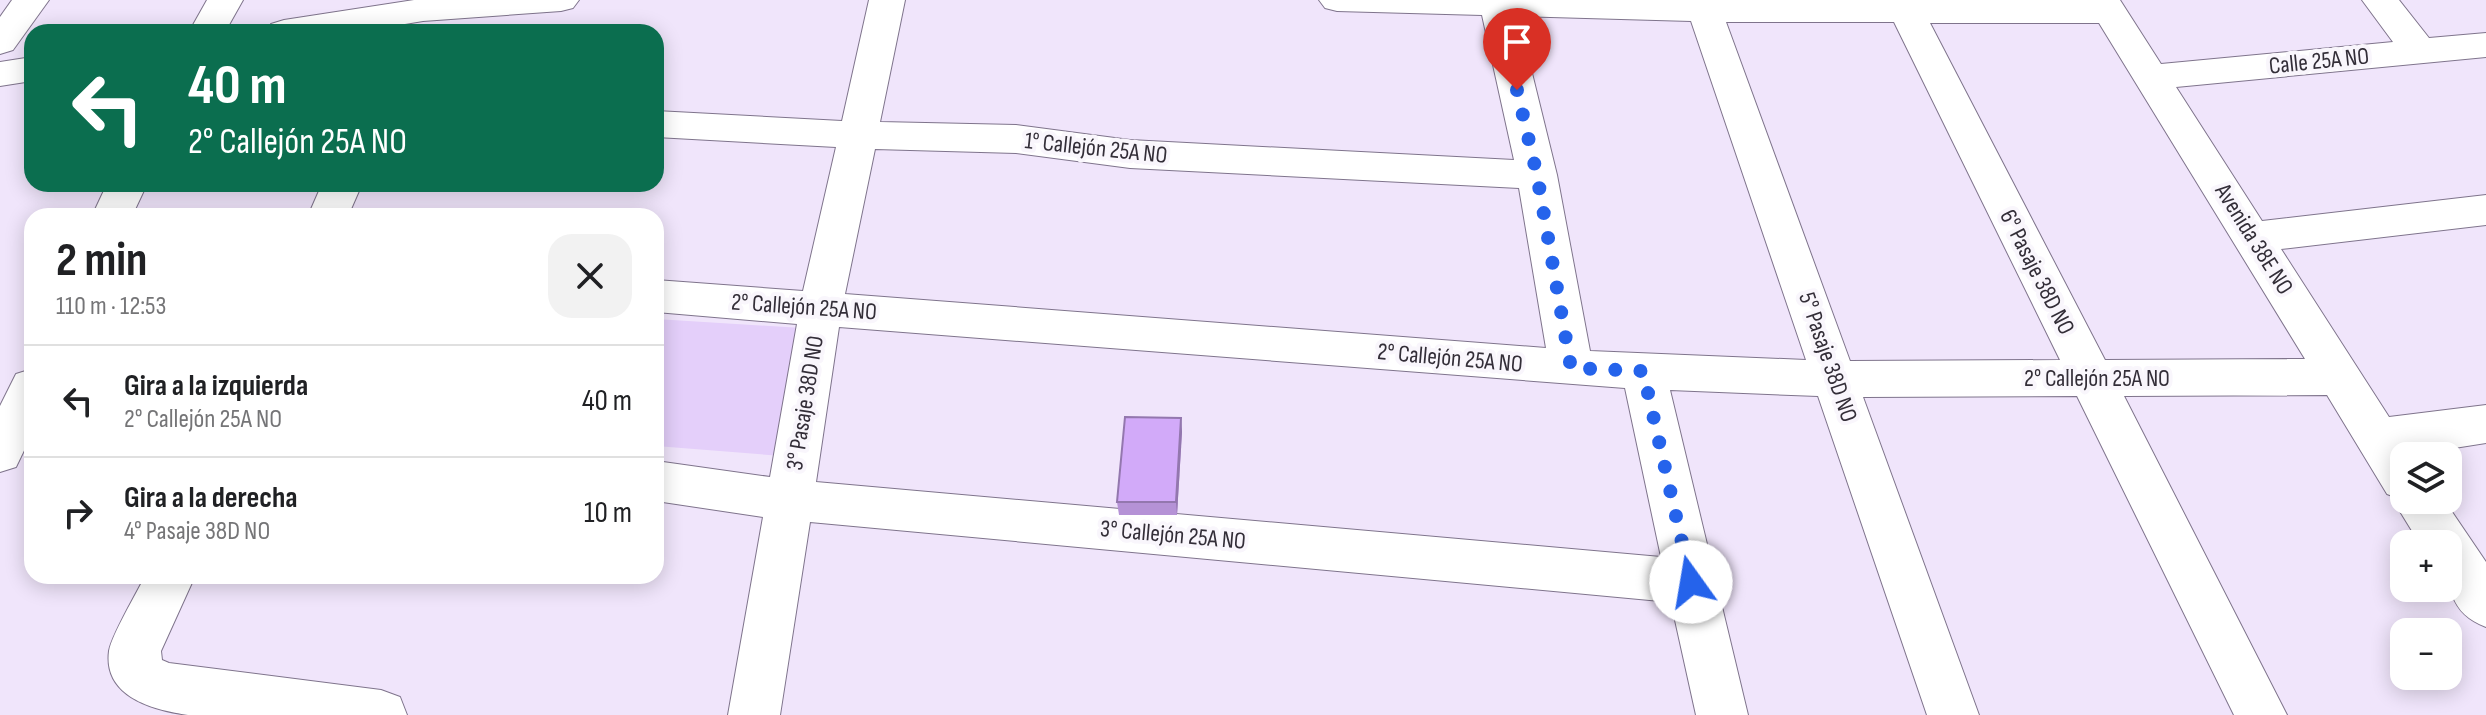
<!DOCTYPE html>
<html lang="es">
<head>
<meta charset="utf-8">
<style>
	:root { --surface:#fff; --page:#f2f2f2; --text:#202124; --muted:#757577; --line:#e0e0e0 }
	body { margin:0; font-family:"Sofia Sans Condensed",sans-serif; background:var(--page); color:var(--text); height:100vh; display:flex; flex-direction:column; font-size:30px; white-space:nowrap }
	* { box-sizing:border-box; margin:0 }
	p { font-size:26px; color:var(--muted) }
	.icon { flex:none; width:44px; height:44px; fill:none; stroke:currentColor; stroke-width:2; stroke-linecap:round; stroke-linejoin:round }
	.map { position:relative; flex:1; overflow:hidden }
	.panel { position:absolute; left:24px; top:208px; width:640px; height:376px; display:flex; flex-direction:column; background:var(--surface); border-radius:24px; box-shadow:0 4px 20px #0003 }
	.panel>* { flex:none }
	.banner { position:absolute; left:24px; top:24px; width:640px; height:168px; border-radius:24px; box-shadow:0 4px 20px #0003; background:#0b6e4f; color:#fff; overflow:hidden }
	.controls { position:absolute; left:2390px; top:442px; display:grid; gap:16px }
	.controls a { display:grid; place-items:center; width:72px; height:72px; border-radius:16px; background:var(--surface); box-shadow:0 4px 20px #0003; font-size:40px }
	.pin { position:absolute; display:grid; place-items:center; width:68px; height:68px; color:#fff; margin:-82px -34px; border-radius:50% 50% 50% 0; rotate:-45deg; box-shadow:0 0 8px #0007 }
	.pin .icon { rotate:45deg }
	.me { position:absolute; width:88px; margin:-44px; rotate:347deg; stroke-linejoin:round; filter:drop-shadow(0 0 6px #0008) }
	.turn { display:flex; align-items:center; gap:28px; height:168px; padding:0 32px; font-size:36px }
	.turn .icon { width:104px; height:104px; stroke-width:2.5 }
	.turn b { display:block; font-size:56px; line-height:68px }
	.round { display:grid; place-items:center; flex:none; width:84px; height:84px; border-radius:24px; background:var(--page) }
	.summary { display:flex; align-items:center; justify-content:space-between; height:136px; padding:0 32px }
	h1 { font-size:48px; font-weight:700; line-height:60px }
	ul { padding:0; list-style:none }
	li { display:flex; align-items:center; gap:24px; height:112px; padding:0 32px; border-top:2px solid var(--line) }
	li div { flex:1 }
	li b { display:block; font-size:30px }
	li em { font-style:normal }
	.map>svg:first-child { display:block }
</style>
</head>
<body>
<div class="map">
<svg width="2486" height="715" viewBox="0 0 2486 715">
	<rect width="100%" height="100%" fill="#f0e5fb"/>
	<!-- green -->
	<path fill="#e4cffa" d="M656 319 802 328 782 456 656 446Z"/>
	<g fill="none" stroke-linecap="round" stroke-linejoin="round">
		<defs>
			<g id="minor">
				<path d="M12 0H49L13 50 0 54V17Z"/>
				<path d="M207 0H243L225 32H189Z"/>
				<path d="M414 0H579L573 8 561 11 423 21 357 32H266L271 24 284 20Z"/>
				<path d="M869 0H905L880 122 1016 125 1130 140 1514 160 1482 15 1337 11 1325 8 1319 0H2120L2161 64 2393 42 2362 0H2399L2429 38 2486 33V57L2176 87 2262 221 2486 195V225L2281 249 2389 417 2486 405V443L2404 456V500H2444L2486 562V627C2446 612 2448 581 2448 544H2420L2393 500 2395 497 2387 494 2327 395 2124 396 2287 715H2234L2077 396 1863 397 1979 715H1927L1818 396 1670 390 1748 715H1696L1671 602 810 522 780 715H728L763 517 656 501V461L770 477 797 324 656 312V280L803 291 836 147 656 137V111L842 121ZM1518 16 1691 21 1806 360 1590 351 1557 175ZM1726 22H1894L2060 360 1850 361ZM1930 23H2099L2305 359 2105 360ZM875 149 1016 153 1130 168 1519 188 1546 348 845 294ZM839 327 1625 388 1661 557 816 482Z"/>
				<path d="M32 57V81L0 86V62Z"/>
				<path d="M107 184H147L132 216H92Z"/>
				<path d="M322 184H362L348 216H308Z"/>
				<path d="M32 369V434L16 467 0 472V406L16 374Z"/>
				<path d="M145 576H195L161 651 162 660 169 663 381 690 400 697 407 715H188C153 710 103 697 109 651 112 634 137 593 145 576Z"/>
			</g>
		</defs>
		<!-- minor casing -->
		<use href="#minor" stroke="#7f748c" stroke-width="2"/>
		<!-- minor -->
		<use href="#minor" fill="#fff" fill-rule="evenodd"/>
	</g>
	<!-- wall -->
	<path fill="#b592d6" d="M1181 418 1182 432 1177 515H1119L1117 502Z"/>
	<!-- shaded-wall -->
	<path fill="#9377ae" d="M1181 418 1182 432 1177 515 1176 502Z"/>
	<!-- building -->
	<path fill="#d2aaf9" stroke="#9377ae" stroke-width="2" d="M1125 417 1181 418 1176 502H1117Z"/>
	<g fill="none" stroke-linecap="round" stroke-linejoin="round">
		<!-- route -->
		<path stroke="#2563eb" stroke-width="14" stroke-dasharray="0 25.2" d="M1517 90 1537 175 1571 368 1643 371 1691 582"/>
	</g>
	<g text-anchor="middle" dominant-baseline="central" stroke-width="8" stroke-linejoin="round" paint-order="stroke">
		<!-- street labels -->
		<g font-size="24" fill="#332e38" stroke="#f9f6fc">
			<text transform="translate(2319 61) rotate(-6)">Calle 25A NO</text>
			<text transform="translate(1096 148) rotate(6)">1° Callejón 25A NO</text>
			<text transform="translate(2254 239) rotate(58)">Avenida 38E NO</text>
			<text transform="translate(2037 272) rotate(63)">6° Pasaje 38D NO</text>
			<text transform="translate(804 307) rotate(4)">2° Callejón 25A NO</text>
			<text transform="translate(1828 357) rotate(71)">5° Pasaje 38D NO</text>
			<text transform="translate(1450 358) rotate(5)">2° Callejón 25A NO</text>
			<text x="2097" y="378">2° Callejón 25A NO</text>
			<text transform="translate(805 403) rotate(-81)">3° Pasaje 38D NO</text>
			<text transform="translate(1173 535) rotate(5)">3° Callejón 25A NO</text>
		</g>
	</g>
</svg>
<div class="controls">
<a><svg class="icon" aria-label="layers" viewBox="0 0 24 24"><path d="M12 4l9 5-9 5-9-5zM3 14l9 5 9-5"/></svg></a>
<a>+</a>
<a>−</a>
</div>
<div class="pin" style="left:1517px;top:90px;background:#d93025"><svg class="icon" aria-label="arrive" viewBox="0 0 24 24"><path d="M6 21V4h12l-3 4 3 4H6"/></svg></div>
<svg class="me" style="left:1691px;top:582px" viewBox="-20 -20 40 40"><circle r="19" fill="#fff"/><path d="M0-13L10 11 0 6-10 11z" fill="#2563eb"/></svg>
<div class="banner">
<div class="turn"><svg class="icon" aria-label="left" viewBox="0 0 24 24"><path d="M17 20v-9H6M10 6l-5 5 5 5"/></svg><div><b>40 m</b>2° Callejón 25A NO</div></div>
</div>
<section class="panel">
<div class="summary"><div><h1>2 min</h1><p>110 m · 12:53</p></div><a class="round"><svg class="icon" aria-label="close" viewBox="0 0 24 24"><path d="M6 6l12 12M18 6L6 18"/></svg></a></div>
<ul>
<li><svg class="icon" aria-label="left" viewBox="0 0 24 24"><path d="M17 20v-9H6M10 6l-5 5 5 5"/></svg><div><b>Gira a la izquierda</b><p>2° Callejón 25A NO</p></div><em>40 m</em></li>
<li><svg class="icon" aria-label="right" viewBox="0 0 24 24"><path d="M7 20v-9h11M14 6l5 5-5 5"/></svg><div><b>Gira a la derecha</b><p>4° Pasaje 38D NO</p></div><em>10 m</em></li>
</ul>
</section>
</div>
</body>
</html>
